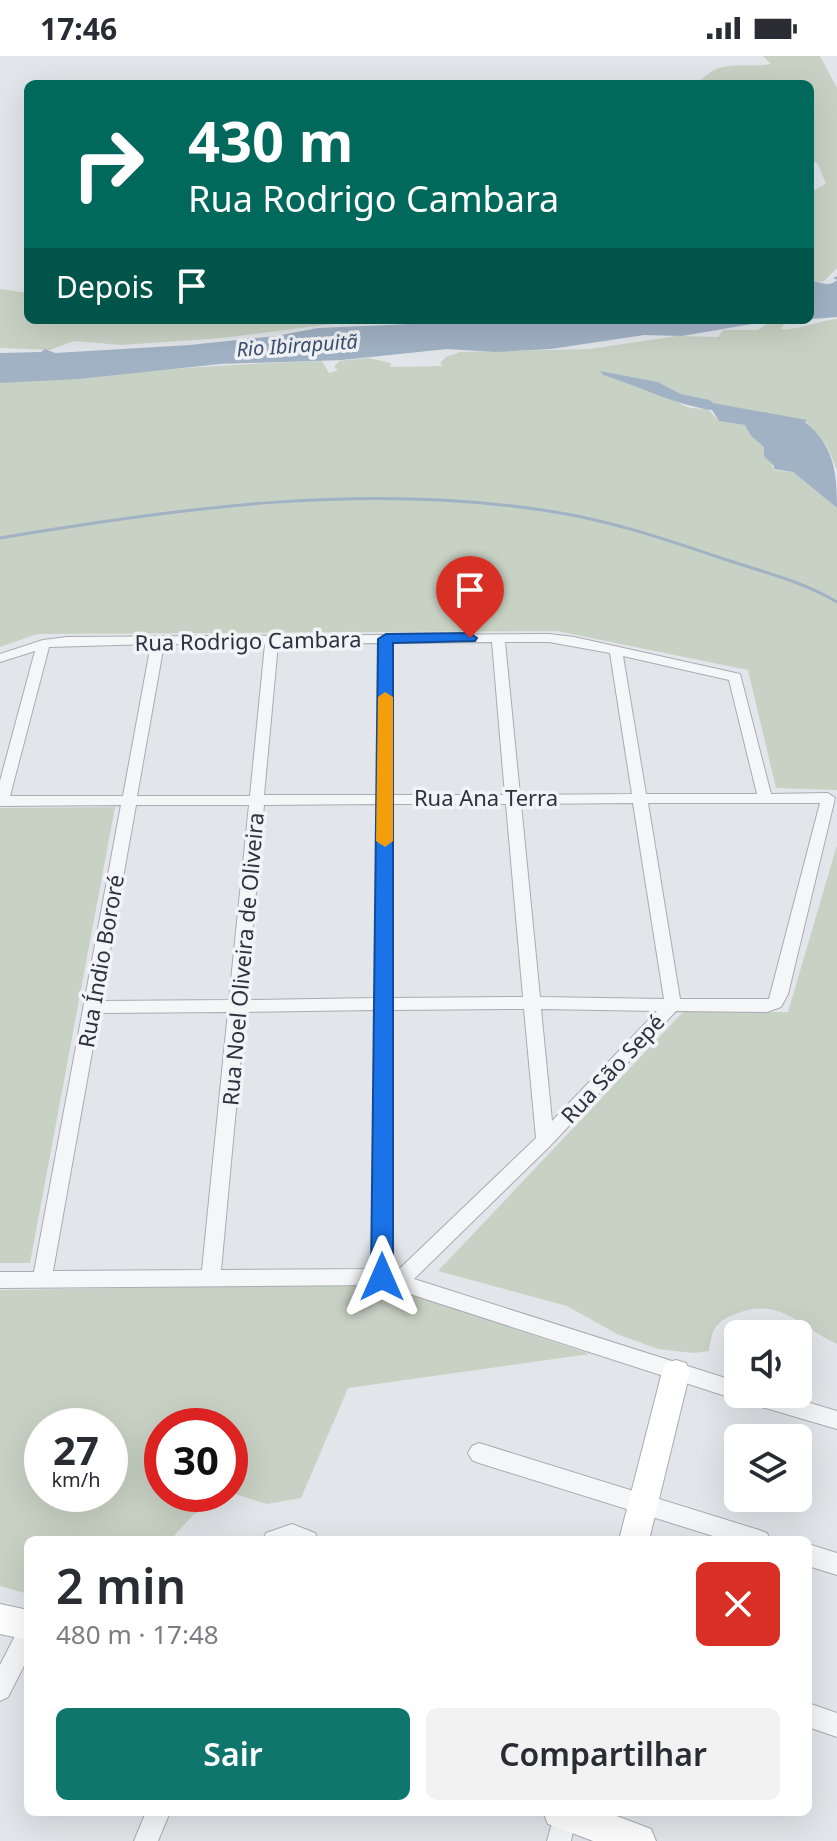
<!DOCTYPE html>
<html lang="pt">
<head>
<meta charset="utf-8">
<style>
	:root { --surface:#fff; --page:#f2f2f3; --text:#2b2b33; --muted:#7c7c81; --accent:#0f766e }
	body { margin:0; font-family:"Noto Sans",sans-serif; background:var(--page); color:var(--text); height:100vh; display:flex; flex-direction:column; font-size:30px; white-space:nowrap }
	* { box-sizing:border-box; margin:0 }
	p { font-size:26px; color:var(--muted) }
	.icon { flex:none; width:44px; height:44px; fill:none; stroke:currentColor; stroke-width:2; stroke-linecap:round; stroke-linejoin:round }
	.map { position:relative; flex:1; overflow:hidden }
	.sheet { position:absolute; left:24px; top:1480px; width:788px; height:280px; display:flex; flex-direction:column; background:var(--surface); border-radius:12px; box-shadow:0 8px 32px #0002 }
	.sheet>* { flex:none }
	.top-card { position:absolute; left:24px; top:24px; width:790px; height:244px; border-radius:12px; box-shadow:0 8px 32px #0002; background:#00695c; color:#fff; overflow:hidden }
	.controls { position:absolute; left:724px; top:1264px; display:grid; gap:16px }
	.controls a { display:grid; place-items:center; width:88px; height:88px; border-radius:12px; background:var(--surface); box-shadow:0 8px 32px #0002; font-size:40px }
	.speed { position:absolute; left:24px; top:1352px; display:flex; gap:16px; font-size:40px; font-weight:700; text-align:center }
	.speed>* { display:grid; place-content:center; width:104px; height:104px; border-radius:50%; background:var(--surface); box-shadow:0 8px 32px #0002; line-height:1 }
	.speed small { font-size:20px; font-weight:400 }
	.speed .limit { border:12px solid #d22; background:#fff; color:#111 }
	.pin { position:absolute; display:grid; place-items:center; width:68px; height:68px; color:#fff; margin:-82px -34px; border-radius:50% 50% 50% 0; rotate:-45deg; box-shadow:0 0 8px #0007 }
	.pin .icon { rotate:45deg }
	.me { position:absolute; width:88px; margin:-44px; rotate:0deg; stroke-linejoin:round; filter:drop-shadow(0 0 6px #0008) }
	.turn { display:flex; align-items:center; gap:28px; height:168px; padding:0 32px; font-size:36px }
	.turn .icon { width:104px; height:104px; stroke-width:2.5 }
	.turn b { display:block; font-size:56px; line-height:68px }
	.then { display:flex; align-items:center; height:76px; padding:0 32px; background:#0003; gap:16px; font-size:30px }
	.round { display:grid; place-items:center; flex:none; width:84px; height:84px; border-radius:12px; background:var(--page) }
	.overview { display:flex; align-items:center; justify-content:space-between; height:136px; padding:0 32px }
	h1 { font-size:48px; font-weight:600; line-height:60px }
	.cta { display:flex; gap:16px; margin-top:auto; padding:16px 32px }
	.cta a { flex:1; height:92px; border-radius:12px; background:var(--accent); color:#fff; font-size:32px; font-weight:600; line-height:92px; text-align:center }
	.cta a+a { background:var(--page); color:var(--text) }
	.status { display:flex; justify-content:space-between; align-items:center; height:56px; padding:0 40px; background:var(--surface); direction:ltr }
	.status svg { height:22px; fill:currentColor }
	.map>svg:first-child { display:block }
</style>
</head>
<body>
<div class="status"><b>17:46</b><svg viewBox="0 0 49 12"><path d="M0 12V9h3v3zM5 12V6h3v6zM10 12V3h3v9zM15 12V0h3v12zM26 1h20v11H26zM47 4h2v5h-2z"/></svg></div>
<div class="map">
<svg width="837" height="1785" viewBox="0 0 837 1785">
	<rect width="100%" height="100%" fill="#e2e5e9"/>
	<!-- green -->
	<g fill="#c8d2c4" fill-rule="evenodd">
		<path d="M763 0H820L837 32V212L823 226 810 224V143L813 142 810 136 826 128 818 108 810 104V28H692C703 25 708 15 719 12 736 7 754 11 771 8Z"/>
		<path d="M0 233 28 237V264H363L222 282 122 289 74 285 50 294 0 292Z"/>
		<path d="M837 263V414L827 390 805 364 712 347 710 344 681 338 658 326 603 319 642 330 690 352 708 353 719 365 745 369 751 380 764 391 774 414 793 416 837 452V734L776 732 748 614 557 575 37 578 0 591V327C107 318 215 308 322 305L329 317 338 314 334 311 339 305 368 302 391 307 390 311 443 310 440 307 446 301 460 296 590 293 677 280 718 281 723 274H757C772 267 763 264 786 265L781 273C790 276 823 264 837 263Z"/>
		<path d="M115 751 30 1207H0V752Z"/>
		<path d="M837 789V1288C799 1270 780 1240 735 1258 714 1266 712 1275 709 1295L694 1297 658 1293 617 1278 567 1250 438 1215 683 956H788Z"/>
		<path d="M382 1228 590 1298 348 1332 301 1442 267 1448 232 1437 193 1459 174 1480H142L127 1484H28V1538L0 1530V1234ZM42 1370H110V1438H42ZM162 1370H230V1438H162Z"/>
	</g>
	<!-- water -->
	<g fill="#a1b2c5">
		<path d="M837 220V261L752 268 682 280 644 279 551 293 496 296 447 293 342 304 220 308 79 323 0 327V297L41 296 45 293 55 297 190 289 276 280 318 272 411 268 434 264H810V228L815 225C822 227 830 231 837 224L833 222Z"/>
		<path d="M600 315 658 326 681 338 710 344 713 347 807 364 805 366C834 389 837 417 837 452L793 416 774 413V410L764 400V391L751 380 745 369 719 365 712 354C675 349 639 330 603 319Z"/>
	</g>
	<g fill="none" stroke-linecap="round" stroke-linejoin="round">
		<!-- stream -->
		<path stroke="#a1b2c5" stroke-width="3" d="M0 482C184 451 369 426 555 456 611 465 665 483 718 501 759 515 800 524 837 546"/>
		<defs>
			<g id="street">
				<path d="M549 578 574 581 740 618 771 738 828 737 835 742 788 938 781 951 767 956 676 955 551 1089 414 1223 738 1326V1338H780L837 1355V1373L738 1344 382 1229 0 1232V1216H34L121 749 0 750V725L35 595 0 606V598L43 584 67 581ZM492 586 505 739H392V587ZM505 586H549L610 597 632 738 520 739ZM380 587 378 739H264L278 588ZM151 588 123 740H10L49 591ZM164 588H265L250 740H137ZM623 600 729 624 757 738H646ZM633 747 664 943 540 941 521 748ZM648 747H820L769 943H680ZM378 748 375 942 246 944 264 749ZM392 748H506L523 941 392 942ZM136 749H249L229 944 101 945ZM524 953 536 1082 395 1217 392 1216V954ZM541 953 657 955 552 1065ZM375 954 372 1213 221 1214 245 956ZM228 956 202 1214 53 1215 99 957Z"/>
				<path d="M479 1387 759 1474 767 1477 770 1484H726L479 1407 472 1404 468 1397 472 1390Z"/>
				<path d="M292 1468 315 1477 318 1484H263L266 1477Z"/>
				<path d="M808 1488 837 1497V1519L808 1510Z"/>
				<path d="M28 1567V1602L8 1641 0 1645V1609L20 1570Z"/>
				<path d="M808 1647 837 1657V1681L808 1671Z"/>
				<path d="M146 1756H170L158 1785H134Z"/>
				<path d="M555 1756H577L571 1785H547Z"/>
			</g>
			<g id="secondary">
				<path d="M676 1304 686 1307 690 1316 649 1484H619L662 1316 666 1307Z"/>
				<path d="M0 1548 28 1554V1584L0 1578Z"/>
				<path d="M543 1756H606L651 1773 656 1785H593L548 1768Z"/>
			</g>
		</defs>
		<!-- street casing -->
		<use href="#street" stroke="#a8acb3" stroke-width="2"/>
		<!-- secondary casing -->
		<use href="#secondary" stroke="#a8acb3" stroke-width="2"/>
		<!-- street -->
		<use href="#street" fill="#f5f6f8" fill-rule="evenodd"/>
		<!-- secondary -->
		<use href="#secondary" fill="#fff" fill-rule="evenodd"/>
	</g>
	<!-- route -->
	<path fill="#1a73e8" stroke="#114b97" stroke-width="2" d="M470 577 477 582 475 585 393 587V1221L390 1227 382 1230 374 1227 371 1221 378 583 386 578Z"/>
	<!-- slow -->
	<path fill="#f59e0b" d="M385 636 393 641V785L385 791 376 785 378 641Z"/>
	<g text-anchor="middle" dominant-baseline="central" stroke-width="7" stroke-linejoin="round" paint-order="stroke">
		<!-- far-water labels -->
		<g font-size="20" font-style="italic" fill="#3b516f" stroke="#f2f4f7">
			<text transform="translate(297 289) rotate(-4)">Rio Ibirapuitã</text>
		</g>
		<!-- street labels -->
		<g font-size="22" fill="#2c333f" stroke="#f2f4f7">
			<text transform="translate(248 584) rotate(-1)">Rua Rodrigo Cambara</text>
			<text x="486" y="741">Rua Ana Terra</text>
			<text transform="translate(242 903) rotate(-85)">Rua Noel Oliveira de Oliveira</text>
			<text transform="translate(100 905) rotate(-80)">Rua Índio Bororé</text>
			<text transform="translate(612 1012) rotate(-47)">Rua São Sepé</text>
		</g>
	</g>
</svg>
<div class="controls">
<a><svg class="icon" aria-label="sound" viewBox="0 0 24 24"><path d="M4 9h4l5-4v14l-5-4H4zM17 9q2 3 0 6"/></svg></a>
<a><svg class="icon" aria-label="layers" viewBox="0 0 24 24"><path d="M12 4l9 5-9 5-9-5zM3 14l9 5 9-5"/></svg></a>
</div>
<div class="speed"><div>27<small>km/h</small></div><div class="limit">30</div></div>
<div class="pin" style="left:470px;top:582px;background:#d93025"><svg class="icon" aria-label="arrive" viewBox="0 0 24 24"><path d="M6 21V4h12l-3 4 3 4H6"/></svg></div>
<svg class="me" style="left:382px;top:1221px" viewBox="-20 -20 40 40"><path d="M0-17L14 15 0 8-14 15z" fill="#1a73e8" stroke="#fff" stroke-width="4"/></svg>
<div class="top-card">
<div class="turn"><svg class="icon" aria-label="right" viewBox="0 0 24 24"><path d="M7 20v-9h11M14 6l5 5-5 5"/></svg><div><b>430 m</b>Rua Rodrigo Cambara</div></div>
<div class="then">Depois<svg class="icon" aria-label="arrive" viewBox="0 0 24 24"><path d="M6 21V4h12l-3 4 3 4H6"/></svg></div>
</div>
<section class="sheet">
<div class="overview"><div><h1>2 min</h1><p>480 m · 17:48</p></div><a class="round" style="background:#d93025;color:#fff"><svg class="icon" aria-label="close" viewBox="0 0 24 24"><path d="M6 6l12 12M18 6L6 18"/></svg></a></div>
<div class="cta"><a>Sair</a><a>Compartilhar</a></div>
</section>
</div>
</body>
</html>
